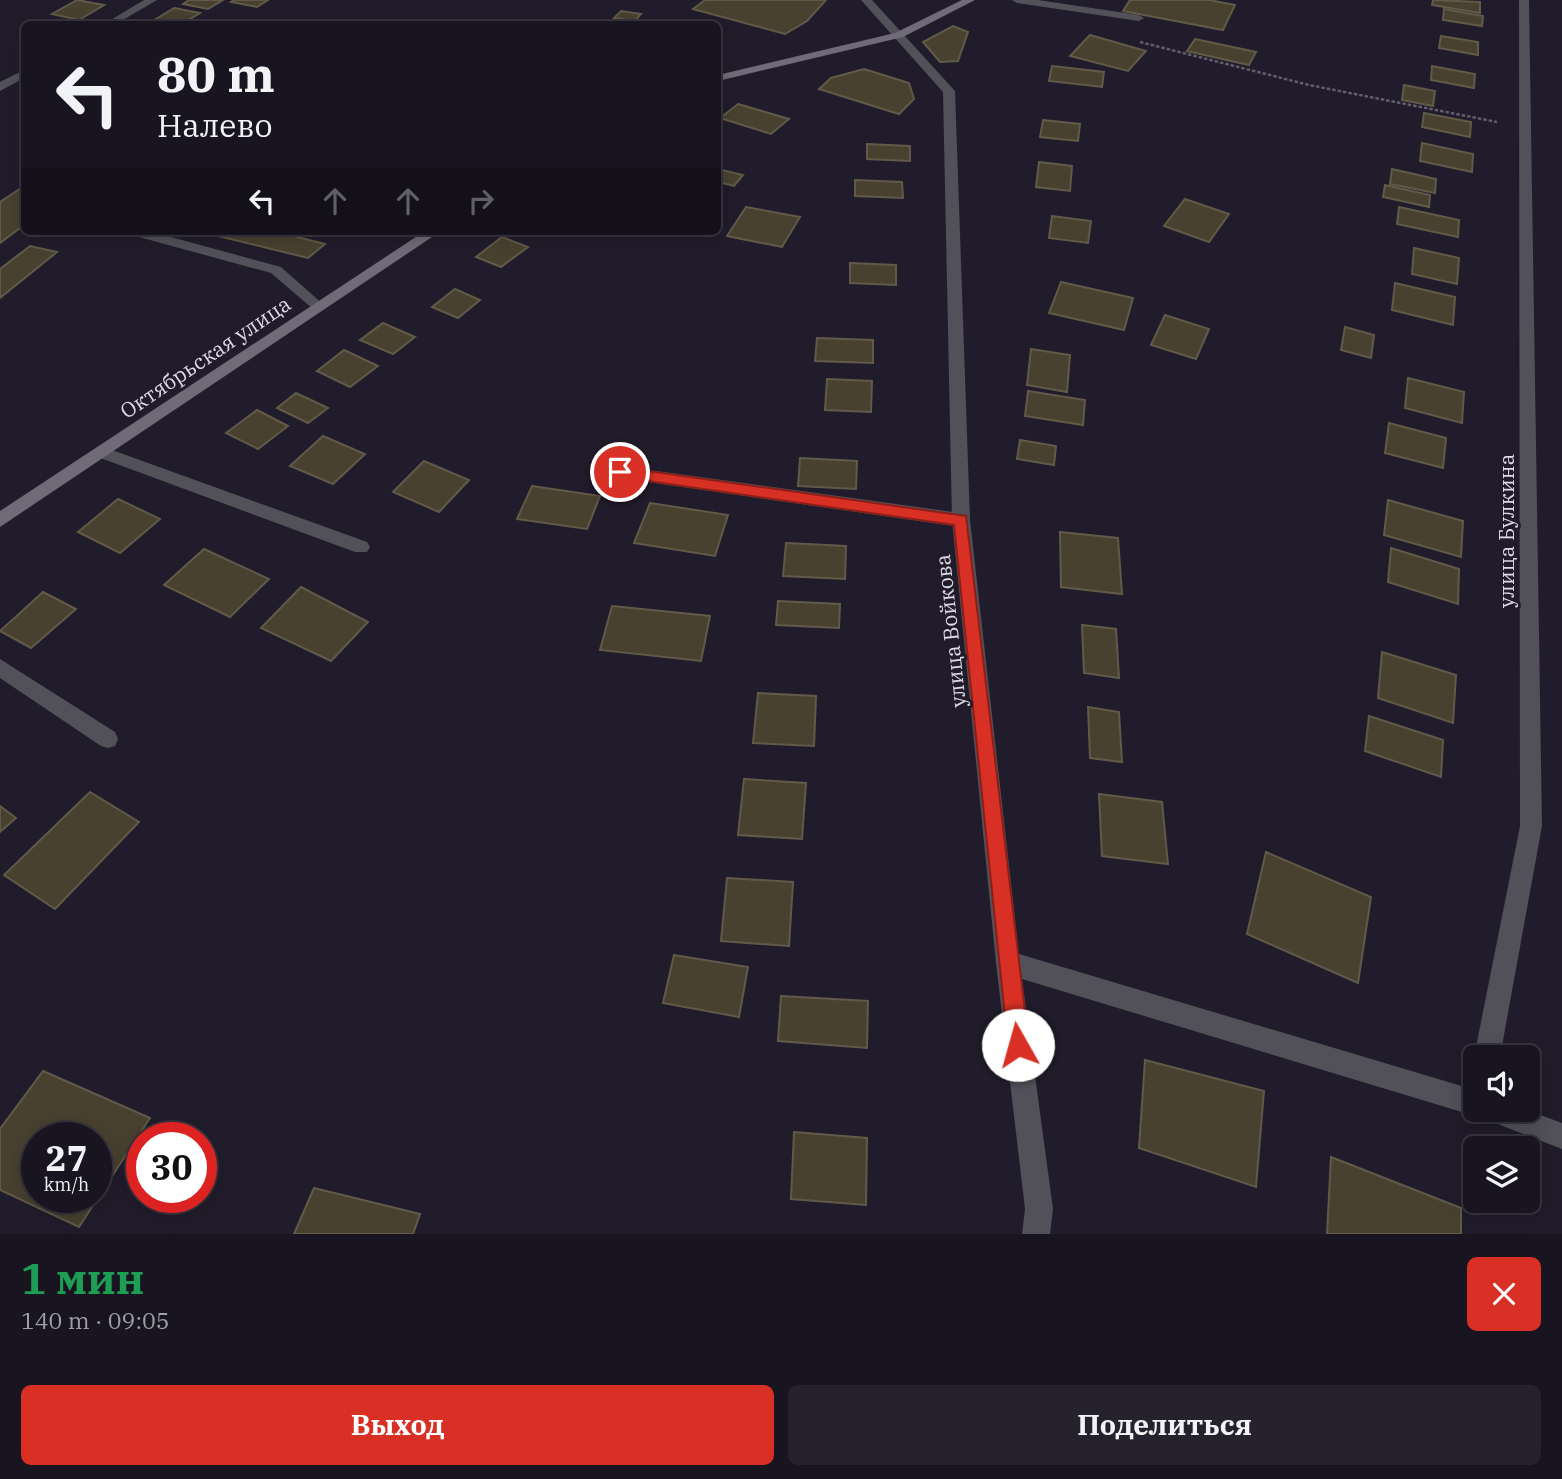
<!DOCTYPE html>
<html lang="ru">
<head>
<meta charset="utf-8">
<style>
	:root { --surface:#191520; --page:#26222d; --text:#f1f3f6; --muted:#9f9fa5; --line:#37343e; --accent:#d93025 }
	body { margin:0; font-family:"IBM Plex Serif",serif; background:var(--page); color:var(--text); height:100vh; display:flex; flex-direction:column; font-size:26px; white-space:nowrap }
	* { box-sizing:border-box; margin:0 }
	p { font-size:23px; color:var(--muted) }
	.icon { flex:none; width:38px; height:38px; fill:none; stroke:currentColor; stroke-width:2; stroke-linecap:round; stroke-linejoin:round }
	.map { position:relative; height:1234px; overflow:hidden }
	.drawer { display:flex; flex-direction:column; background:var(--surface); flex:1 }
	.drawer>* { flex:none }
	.guide { position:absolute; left:21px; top:21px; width:700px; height:214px; border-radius:10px; box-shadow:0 4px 18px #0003,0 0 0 2px var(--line); background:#191520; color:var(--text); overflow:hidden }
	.tools { position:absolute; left:1463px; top:1045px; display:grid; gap:14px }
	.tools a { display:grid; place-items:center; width:77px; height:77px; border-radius:10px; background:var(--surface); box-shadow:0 4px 18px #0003,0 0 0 2px var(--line); font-size:35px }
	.speed { position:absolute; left:21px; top:1122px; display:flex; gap:14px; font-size:35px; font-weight:700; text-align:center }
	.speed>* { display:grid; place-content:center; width:91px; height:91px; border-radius:50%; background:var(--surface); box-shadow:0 4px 18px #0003,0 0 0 2px var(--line); line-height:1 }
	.speed small { font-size:18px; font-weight:400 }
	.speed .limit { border:10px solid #d22; background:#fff; color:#111 }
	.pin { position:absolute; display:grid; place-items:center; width:60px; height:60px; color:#fff; margin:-30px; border:4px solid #fff; border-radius:50%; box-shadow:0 2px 7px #0007 }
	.me { position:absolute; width:77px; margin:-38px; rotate:353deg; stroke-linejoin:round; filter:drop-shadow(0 0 5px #0008) }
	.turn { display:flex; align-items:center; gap:24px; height:147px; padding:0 21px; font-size:32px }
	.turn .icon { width:91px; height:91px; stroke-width:2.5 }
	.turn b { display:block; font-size:49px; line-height:60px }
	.lanes { display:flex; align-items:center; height:66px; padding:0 21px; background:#0003; justify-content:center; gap:35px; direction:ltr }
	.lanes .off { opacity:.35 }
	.round { display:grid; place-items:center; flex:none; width:74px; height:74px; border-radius:10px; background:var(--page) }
	.head { display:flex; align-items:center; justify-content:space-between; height:119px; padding:0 21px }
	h1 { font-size:42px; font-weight:700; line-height:52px; color:#1e9e55 }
	.button { display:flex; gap:14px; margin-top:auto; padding:14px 21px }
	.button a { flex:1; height:80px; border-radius:10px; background:var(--accent); color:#fff; font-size:28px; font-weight:700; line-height:80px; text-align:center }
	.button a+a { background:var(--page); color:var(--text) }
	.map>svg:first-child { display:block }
</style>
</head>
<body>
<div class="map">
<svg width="1562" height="1234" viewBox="0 0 1562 1234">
	<rect width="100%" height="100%" fill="#211c2b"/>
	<!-- building -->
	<g fill="#484130" stroke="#615a48" stroke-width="2" fill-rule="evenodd">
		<path d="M77 0 104 5 79 20 52 14Z"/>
		<path d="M189 0H223L208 9 183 4Z"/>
		<path d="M234 0H268L257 7 231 2Z"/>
		<path d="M705 0H826L807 21 785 34 693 9Z"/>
		<path d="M1130 0H1209L1235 5 1223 30 1123 11Z"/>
		<path d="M1433 0 1480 2V13L1432 5Z"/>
		<path d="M174 8 200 13 182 24 151 22Z"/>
		<path d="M1444 9 1483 16 1482 26 1443 20Z"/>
		<path d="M621 11 641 14 635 21 614 18Z"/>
		<path d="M953 26 968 32 958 61 940 62 923 42Z"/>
		<path d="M1090 35 1146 51 1128 71 1070 56Z"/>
		<path d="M1441 36 1478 42V55L1439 48Z"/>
		<path d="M1195 39 1256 52 1249 65 1187 51Z"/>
		<path d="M1052 66 1104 72 1102 87 1049 81Z"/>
		<path d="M1432 66 1475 74 1474 88 1431 80Z"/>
		<path d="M864 69 909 83 914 99 899 114 819 89 831 78Z"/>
		<path d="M1404 85 1435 91 1433 106 1402 100Z"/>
		<path d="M738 104 789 119 771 134 720 118Z"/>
		<path d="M1424 113 1471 122 1470 137 1422 127Z"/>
		<path d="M1043 120 1080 124 1078 141 1040 137Z"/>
		<path d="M1422 143 1473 154 1472 172 1420 161Z"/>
		<path d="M867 144 910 146V161L867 159Z"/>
		<path d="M1039 162 1072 166 1070 191 1036 187Z"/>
		<path d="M718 169 743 175 734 186 718 182Z"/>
		<path d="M1392 169 1436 179 1435 193 1390 184Z"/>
		<path d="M855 180 902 182 903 198 855 196Z"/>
		<path d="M1385 185 1430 195 1429 207 1383 197Z"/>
		<path d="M24 186V225L0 243V202Z"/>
		<path d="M1185 199 1229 214 1209 242 1164 226Z"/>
		<path d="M746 207 800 217 782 247 727 236Z"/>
		<path d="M1399 207 1459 220 1458 237 1397 224Z"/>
		<path d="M1052 216 1091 221 1088 243 1049 238Z"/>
		<path d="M214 231H273L325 244 308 258 210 234Z"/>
		<path d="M502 237 528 247 501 267 476 257Z"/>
		<path d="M30 246 57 252 0 298V269Z"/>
		<path d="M1414 248 1459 258 1457 284 1412 274Z"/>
		<path d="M850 263 896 265V285L850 283Z"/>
		<path d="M1061 282 1133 298 1124 330 1049 313Z"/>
		<path d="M1395 283 1455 297 1453 325 1392 310Z"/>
		<path d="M455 289 480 300 458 318 432 307Z"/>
		<path d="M1165 315 1209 329 1196 359 1151 345Z"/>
		<path d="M383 323 415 337 393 354 360 340Z"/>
		<path d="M1345 327 1374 335 1371 358 1341 350Z"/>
		<path d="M817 338 873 340V363L815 361Z"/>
		<path d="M1031 349 1070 355 1067 392 1027 385Z"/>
		<path d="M344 350 378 366 350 387 317 371Z"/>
		<path d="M1408 378 1464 392 1462 423 1405 408Z"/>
		<path d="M827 379 872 381 871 412 825 410Z"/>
		<path d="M1028 391 1085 400 1083 425 1025 416Z"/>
		<path d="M296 393 328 408 308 423 277 408Z"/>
		<path d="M257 410 288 426 258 449 226 433Z"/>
		<path d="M1389 423 1446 438 1443 468 1385 453Z"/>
		<path d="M323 436 365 454 333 484 290 466Z"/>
		<path d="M1020 440 1056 446 1054 465 1017 459Z"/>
		<path d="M800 458 857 461 856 489 798 486Z"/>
		<path d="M424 461 469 480 439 512 393 492Z"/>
		<path d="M532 486 600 496 587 529 517 519Z"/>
		<path d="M118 499 160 519 120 553 78 532Z"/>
		<path d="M1388 500 1463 521 1461 557 1384 535Z"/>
		<path d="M650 503 728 515 715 556 634 543Z"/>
		<path d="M1060 532 1118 538 1122 594 1061 587Z"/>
		<path d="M786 543 846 546 845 579 783 576Z"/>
		<path d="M1391 548 1459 569 1458 604 1388 582Z"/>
		<path d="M204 549 269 579 230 617 164 585Z"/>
		<path d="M301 587 368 622 331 661 261 628Z"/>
		<path d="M43 592 76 609 31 648 0 631Z"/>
		<path d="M778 601 840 604 839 628 776 625Z"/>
		<path d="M612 606 710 616 701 661 600 650Z"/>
		<path d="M1082 625 1116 629 1119 678 1084 673Z"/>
		<path d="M1382 652 1456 675 1453 723 1378 698Z"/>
		<path d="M758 693 816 696 814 746 753 743Z"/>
		<path d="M1088 707 1119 712 1122 762 1090 758Z"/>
		<path d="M1369 716 1443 740 1441 777 1365 751Z"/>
		<path d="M744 779 806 783 802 839 738 835Z"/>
		<path d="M90 792 139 822 55 909 4 875Z"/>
		<path d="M1099 794 1162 802 1168 864 1102 856Z"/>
		<path d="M0 806 16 818 0 832Z"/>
		<path d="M1266 852 1371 897 1358 983 1247 934Z"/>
		<path d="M727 878 793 882 789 946 721 941Z"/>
		<path d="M674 955 748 967 739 1017 663 1003Z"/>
		<path d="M781 996 868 1001 867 1048 778 1041Z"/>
		<path d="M1145 1060 1264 1091 1256 1187 1139 1148Z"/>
		<path d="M43 1071 150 1118 79 1227 0 1190V1129ZM37 1138H96V1197H37Z"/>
		<path d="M794 1132 867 1138 866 1205 791 1199Z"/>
		<path d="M1331 1157 1461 1208V1234H1327Z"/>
		<path d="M314 1188 420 1214 413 1234H294Z"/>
	</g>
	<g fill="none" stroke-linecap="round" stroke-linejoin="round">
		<!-- path -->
		<path stroke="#615d6b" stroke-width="2.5" stroke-dasharray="3.5 2" stroke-linecap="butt" d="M1140 42 1309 85 1497 122"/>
		<!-- service -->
		<g fill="#525058" fill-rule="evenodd">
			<path d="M1012 0H1038L1139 15 1144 18 1139 21 1017 3Z"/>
			<path d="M126 231H149L281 267 325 306 323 309H313L271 273 128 234Z"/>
			<path d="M101 446 367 542 370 547 367 552H355L95 456 93 452Z"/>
			<path d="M620 466 961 513 967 515 970 520 967 525 961 527 620 478 611 472Z"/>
			<path d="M0 659 115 732 118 739 115 746 108 748 101 746 0 678Z"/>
		</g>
		<!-- minor -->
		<g fill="#525058" fill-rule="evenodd">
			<path d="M144 0H157L116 24H104Z"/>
			<path d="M861 0H872L955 91 970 520 1019 954 1475 1090V1110H1527L1562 1123V1149L1485 1119 1482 1113 1475 1116 1022 979 1053 1209 1050 1234H1022L1025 1209 996 963 952 520 943 92Z"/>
			<path d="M1519 0H1529L1542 826 1500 1057H1475V1059L1474 1057 1520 826Z"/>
			<path d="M24 70V78L0 91V82Z"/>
		</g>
		<!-- secondary -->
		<g fill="#6f6b78" fill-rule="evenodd">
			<path d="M962 0H975L903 37 718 81V75L895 33Z"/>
			<path d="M425 231H441L0 527V511Z"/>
		</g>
	</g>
	<!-- route -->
	<path fill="#d93025" stroke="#8d1f18" stroke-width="2" d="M620 467 966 516 1029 1045 1026 1052 1018 1055 1011 1052 1008 1045 954 525 620 477 613 472Z"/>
	<g text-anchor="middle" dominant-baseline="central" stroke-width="6" stroke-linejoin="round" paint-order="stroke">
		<!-- street labels -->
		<g font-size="21" fill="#dddae5" stroke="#211c2b">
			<text transform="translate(205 357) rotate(-34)">Октябрьская улица</text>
			<text transform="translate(1506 531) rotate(-90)">улица Булкина</text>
			<text transform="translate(950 631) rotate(-96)">улица Войкова</text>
		</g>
	</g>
</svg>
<div class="tools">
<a><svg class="icon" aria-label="sound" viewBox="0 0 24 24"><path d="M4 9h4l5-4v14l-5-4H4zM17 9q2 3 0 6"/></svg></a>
<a><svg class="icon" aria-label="layers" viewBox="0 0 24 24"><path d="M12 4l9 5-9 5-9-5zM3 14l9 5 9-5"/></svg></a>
</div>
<div class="speed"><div>27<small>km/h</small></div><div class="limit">30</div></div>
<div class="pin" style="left:620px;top:472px;background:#d93025"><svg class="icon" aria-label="arrive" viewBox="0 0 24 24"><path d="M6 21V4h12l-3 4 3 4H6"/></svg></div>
<svg class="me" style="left:1018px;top:1045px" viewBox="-20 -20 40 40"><circle r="19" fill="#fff"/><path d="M0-13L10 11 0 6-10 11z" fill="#d93025"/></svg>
<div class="guide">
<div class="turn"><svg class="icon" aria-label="left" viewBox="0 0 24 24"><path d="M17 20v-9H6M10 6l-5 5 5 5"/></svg><div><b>80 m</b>Налево</div></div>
<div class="lanes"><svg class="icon" aria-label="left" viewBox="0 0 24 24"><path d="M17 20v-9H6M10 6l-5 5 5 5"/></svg><svg class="icon off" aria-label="ahead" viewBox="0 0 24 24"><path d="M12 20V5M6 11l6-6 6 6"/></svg><svg class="icon off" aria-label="ahead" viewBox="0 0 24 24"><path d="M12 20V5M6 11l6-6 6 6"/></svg><svg class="icon off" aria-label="right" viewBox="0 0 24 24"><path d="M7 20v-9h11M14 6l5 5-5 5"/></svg></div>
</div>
</div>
<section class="drawer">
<div class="head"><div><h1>1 мин</h1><p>140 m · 09:05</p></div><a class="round" style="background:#d93025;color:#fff"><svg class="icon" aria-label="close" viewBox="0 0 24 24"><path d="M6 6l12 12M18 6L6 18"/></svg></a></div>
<div class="button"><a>Выход</a><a>Поделиться</a></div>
</section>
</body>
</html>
